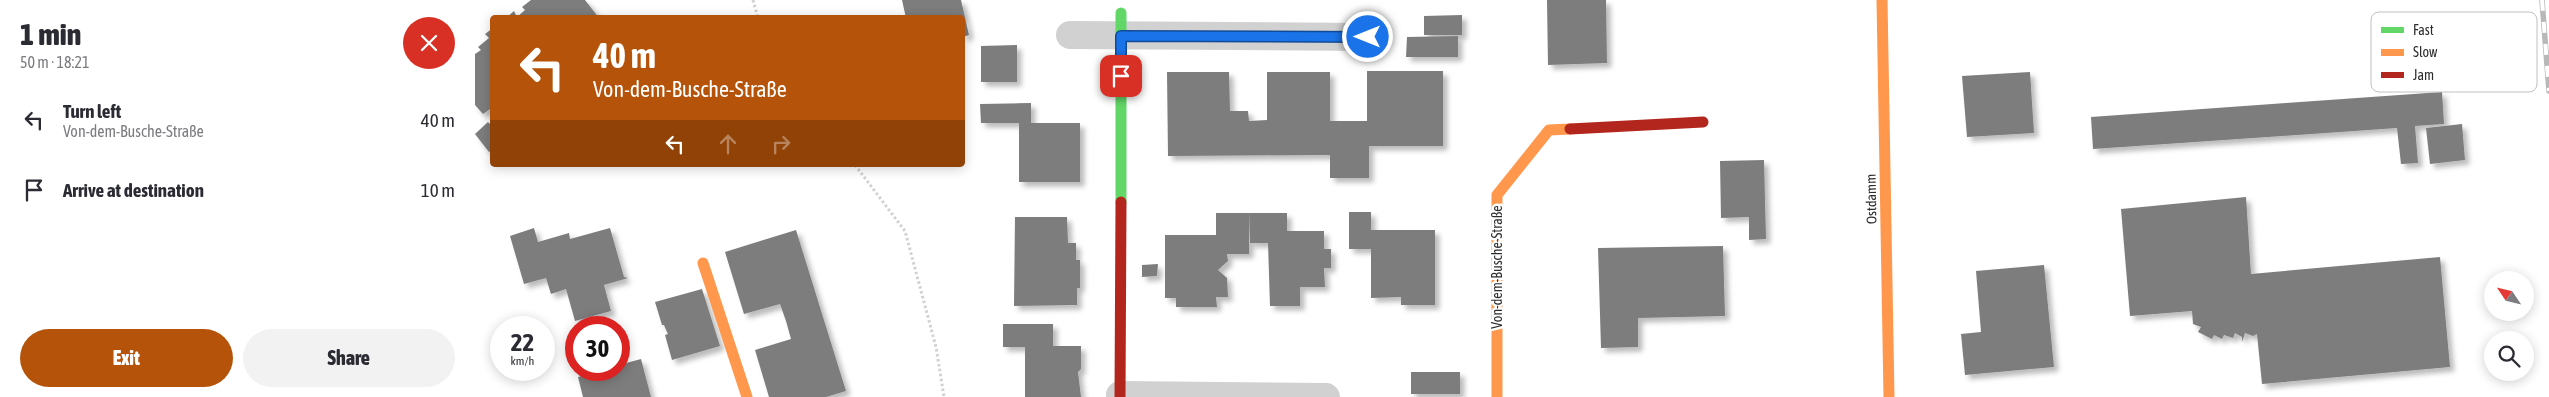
<!DOCTYPE html>
<html lang="en">
<head>
<meta charset="utf-8">
<style>
	:root { --surface:#fff; --page:#f2f2f3; --text:#2b2b33; --muted:#7c7c81; --accent:#b45309 }
	body { margin:0; font-family:"Asap Condensed",sans-serif; background:var(--page); color:var(--text); height:100vh; display:flex; flex-direction:column; font-size:19px; white-space:nowrap }
	* { box-sizing:border-box; margin:0 }
	p { font-size:16px; color:var(--muted) }
	.icon { flex:none; width:28px; height:28px; fill:none; stroke:currentColor; stroke-width:2; stroke-linecap:round; stroke-linejoin:round }
	.map { position:relative; flex:1; overflow:hidden }
	.panel { display:flex; flex-direction:column; background:var(--surface); width:475px }
	.panel>* { flex:none }
	.guide { position:absolute; left:15px; top:15px; width:475px; height:152px; border-radius:5px; box-shadow:0 2px 12px #0003; background:#b45309; color:#fff; overflow:hidden }
	.needle { width:32px; rotate:305deg }
	.tools { position:absolute; left:2009px; top:271px; display:grid; gap:10px }
	.tools a { display:grid; place-items:center; width:50px; height:50px; border-radius:50%; background:var(--surface); box-shadow:0 2px 12px #0003; font-size:25px }
	.speed { position:absolute; left:15px; top:316px; display:flex; gap:10px; font-size:25px; font-weight:700; text-align:center }
	.speed>* { display:grid; place-content:center; width:65px; height:65px; border-radius:50%; background:var(--surface); box-shadow:0 2px 12px #0003; line-height:1 }
	.speed small { font-size:12px; font-weight:400 }
	.speed .limit { border:8px solid #d22; background:#fff; color:#111 }
	.pin { position:absolute; display:grid; place-items:center; width:42px; height:42px; color:#fff; margin:-21px; border-radius:10px; box-shadow:0 2px 8px #0006 }
	.me { position:absolute; width:55px; margin:-28px; rotate:270deg; stroke-linejoin:round; filter:drop-shadow(0 0 4px #0008) }
	.turn { display:flex; align-items:center; gap:18px; height:105px; padding:0 20px; font-size:22px }
	.turn .icon { width:65px; height:65px; stroke-width:2.5 }
	.turn b { display:block; font-size:35px; line-height:42px }
	.lanes { display:flex; align-items:center; height:48px; padding:0 20px; background:#0003; justify-content:center; gap:25px; direction:ltr }
	.lanes .off { opacity:.35 }
	.round { display:grid; place-items:center; flex:none; width:52px; height:52px; border-radius:26px; background:var(--page) }
	.summary { display:flex; align-items:center; justify-content:space-between; height:85px; padding:0 20px }
	h1 { font-size:30px; font-weight:800; line-height:38px }
	.button { display:flex; gap:10px; margin-top:auto; padding:10px 20px }
	.button a { flex:1; height:58px; border-radius:30px; background:var(--accent); color:#fff; font-size:20px; font-weight:800; line-height:58px; text-align:center }
	.button a+a { background:var(--page); color:var(--text) }
	ul { padding:0; list-style:none }
	li { display:flex; align-items:center; gap:15px; height:70px; padding:0 20px }
	li div { flex:1 }
	li b { display:block; font-size:19px }
	li em { font-style:normal }
	main { display:flex; flex:1; min-height:0 }
	.map>svg:first-child { display:block }
</style>
</head>
<body>
<main>
<section class="panel">
<div class="summary"><div><h1>1 min</h1><p>50 m · 18:21</p></div><a class="round" style="background:#d93025;color:#fff"><svg class="icon" aria-label="close" viewBox="0 0 24 24"><path d="M6 6l12 12M18 6L6 18"/></svg></a></div>
<ul>
<li><svg class="icon" aria-label="left" viewBox="0 0 24 24"><path d="M17 20v-9H6M10 6l-5 5 5 5"/></svg><div><b>Turn left</b><p>Von-dem-Busche-Straße</p></div><em>40 m</em></li>
<li><svg class="icon" aria-label="arrive" viewBox="0 0 24 24"><path d="M6 21V4h12l-3 4 3 4H6"/></svg><div><b>Arrive at destination</b></div><em>10 m</em></li>
</ul>
<div class="button"><a>Exit</a><a>Share</a></div>
</section>
<div class="map">
<svg width="2074" height="397" viewBox="0 0 2074 397">
	<defs>
		<filter id="shadow"><feDropShadow dx="4.5" dy="4.5" stdDeviation="2.5" flood-color="#0004"/></filter>
	</defs>
	<rect width="100%" height="100%" fill="#fff"/>
	<!-- building -->
	<g fill="#7d7d7d" filter="url(#shadow)">
		<path d="M56 0H110L124 18H31L39 11 42 17 50 10 47 7Z"/>
		<path d="M427 0H486L494 35 488 37V18H431Z"/>
		<path d="M1072 0H1131L1132 63 1073 65Z"/>
		<path d="M987 15V35H949V16Z"/>
		<path d="M18 28V107L8 114 0 105V54L6 50 3 47 14 38 10 34Z"/>
		<path d="M983 36V57H931L932 37Z"/>
		<path d="M542 45V82H506V46Z"/>
		<path d="M892 71H968V146H894V178H855V155L693 156 692 72H754L755 111H773L774 121 792 120V72H855V121H892Z"/>
		<path d="M1555 72 1559 133 1492 137 1487 76Z"/>
		<path d="M1967 92 1969 124 1940 126 1943 163 1926 164 1922 128 1618 149 1616 117Z"/>
		<path d="M556 103V123H605V182H544V123H506L505 104Z"/>
		<path d="M13 122 18 127V149L14 152 0 134Z"/>
		<path d="M1987 124 1990 160 1955 164 1951 128Z"/>
		<path d="M1289 160 1291 239 1274 240V217L1246 218 1245 161Z"/>
		<path d="M1771 197 1776 274 1965 257 1975 367 1787 384 1782 334 1778 336 1770 333 1767 342V337L1760 333 1758 338 1749 335 1747 339 1739 335 1737 339 1723 332 1726 327 1718 324 1717 311 1655 316 1646 209Z"/>
		<path d="M874 212H896V230H960V305H926V297L896 298V249H874Z"/>
		<path d="M741 213H774V254H752L753 261 743 270 752 278 753 297H741L742 307H701V298H690V235H741Z"/>
		<path d="M774 213H812V231H849V249H856V268H849L850 287H825V306H795L793 243H775Z"/>
		<path d="M540 217H592L593 243H601V260H605V288H602V305L539 306Z"/>
		<path d="M59 228 63 242 94 233 95 239 135 228 149 277 153 278 129 285 136 311 100 321 91 289 76 294 71 278 49 284 35 236Z"/>
		<path d="M321 230 371 391 351 397H294L280 350 316 339 311 321 305 304 269 314 250 252Z"/>
		<path d="M1248 246 1250 316 1163 318V347L1126 348 1123 248Z"/>
		<path d="M683 264 682 276 667 277V265Z"/>
		<path d="M1569 265 1579 367 1490 375 1486 334 1506 332 1501 271Z"/>
		<path d="M227 289 245 346 197 360 190 335 193 334 192 332 189 325H187L180 302Z"/>
		<path d="M528 324H578V346H606V369L603 372 606 397H550V347H528Z"/>
		<path d="M166 359 176 397H108L103 377 127 370H144V365Z"/>
		<rect x="936" y="372" width="49" height="22"/>
	</g>
	<g fill="none" stroke-linecap="round" stroke-linejoin="round">
		<!-- path -->
		<g stroke="#d1d1d1" stroke-width="3" stroke-dasharray="2.5 2.5" stroke-linecap="butt">
			<path d="M278 0 283 18"/>
			<path d="M380 165 430 231 461 347 469 397"/>
		</g>
		<!-- street -->
		<g stroke="#d1d1d1" stroke-width="28">
			<path d="M595 35 893 37"/>
			<path d="M645 395 851 397"/>
		</g>
		<!-- fast -->
		<path stroke="#63d668" stroke-width="11" d="M646 202V13"/>
		<!-- slow -->
		<g stroke="#ff974d" stroke-width="11">
			<path d="M1407 0 1414 397"/>
			<path d="M228 263 272 397"/>
			<path d="M1022 397V195L1074 130 1095 129"/>
		</g>
		<!-- jam -->
		<g stroke="#b3261e" stroke-width="11">
			<path d="M1095 129 1228 122"/>
			<path d="M645 397 646 202"/>
		</g>
		<defs>
			<path id="rail" d="M2067 0 2074 91"/>
		</defs>
		<!-- rail casing -->
		<use href="#rail" stroke="#b8b8b8" stroke-width="5.5"/>
		<!-- rail -->
		<use href="#rail" stroke="#fff" stroke-width="4" stroke-dasharray="11" stroke-linecap="butt"/>
	</g>
	<g fill="none" stroke-linecap="round" stroke-linejoin="round">
		<defs>
			<path id="route" d="M646 76V36L893 37"/>
		</defs>
		<!-- route casing -->
		<use href="#route" stroke="#114b97" stroke-width="12"/>
		<!-- route -->
		<use href="#route" stroke="#1a73e8" stroke-width="9"/>
	</g>
	<g text-anchor="middle" dominant-baseline="central" stroke-width="5" stroke-linejoin="round" paint-order="stroke">
		<!-- street labels -->
		<g font-size="14" fill="#2c2c2c" stroke="#fff">
			<text transform="translate(1396 199) rotate(-91)">Ostdamm</text>
			<text transform="translate(1022 267) rotate(-90)">Von-dem-Busche-Straße</text>
		</g>
	</g>
	<!-- legend -->
	<rect x="1896" y="12" width="166" height="80" rx="8" fill="#fff" stroke="#c0c0c0" stroke-width="1"/>
	<rect x="1906" y="27" width="23" height="6" fill="#63d668"/>
	<rect x="1906" y="49" width="23" height="7" fill="#ff974d"/>
	<rect x="1906" y="72" width="23" height="6" fill="#b3261e"/>
	<g font-size="14" fill="#2c2c2c">
		<text x="1938" y="35">Fast</text>
		<text x="1938" y="57">Slow</text>
		<text x="1938" y="80">Jam</text>
	</g>
</svg>
<div class="tools">
<a><svg class="needle" viewBox="-14 -14 28 28"><path d="M0-13l5 13h-10z" fill="#e53935"/><path d="M0 13l5-13h-10z" fill="#7c7c81"/></svg></a>
<a><svg class="icon" aria-label="search" viewBox="0 0 24 24"><circle cx="10" cy="10" r="6"/><path d="M15 15l6 6"/></svg></a>
</div>
<div class="speed"><div>22<small>km/h</small></div><div class="limit">30</div></div>
<div class="pin" style="left:646px;top:76px;background:#d93025"><svg class="icon" aria-label="arrive" viewBox="0 0 24 24"><path d="M6 21V4h12l-3 4 3 4H6"/></svg></div>
<svg class="me" style="left:893px;top:37px" viewBox="-20 -20 40 40"><circle r="17" fill="#1a73e8" stroke="#fff" stroke-width="3"/><path d="M0-11L8 9 0 5-8 9z" fill="#fff"/></svg>
<div class="guide">
<div class="turn"><svg class="icon" aria-label="left" viewBox="0 0 24 24"><path d="M17 20v-9H6M10 6l-5 5 5 5"/></svg><div><b>40 m</b>Von-dem-Busche-Straße</div></div>
<div class="lanes"><svg class="icon" aria-label="left" viewBox="0 0 24 24"><path d="M17 20v-9H6M10 6l-5 5 5 5"/></svg><svg class="icon off" aria-label="ahead" viewBox="0 0 24 24"><path d="M12 20V5M6 11l6-6 6 6"/></svg><svg class="icon off" aria-label="right" viewBox="0 0 24 24"><path d="M7 20v-9h11M14 6l5 5-5 5"/></svg></div>
</div>
</div>
</main>
</body>
</html>
